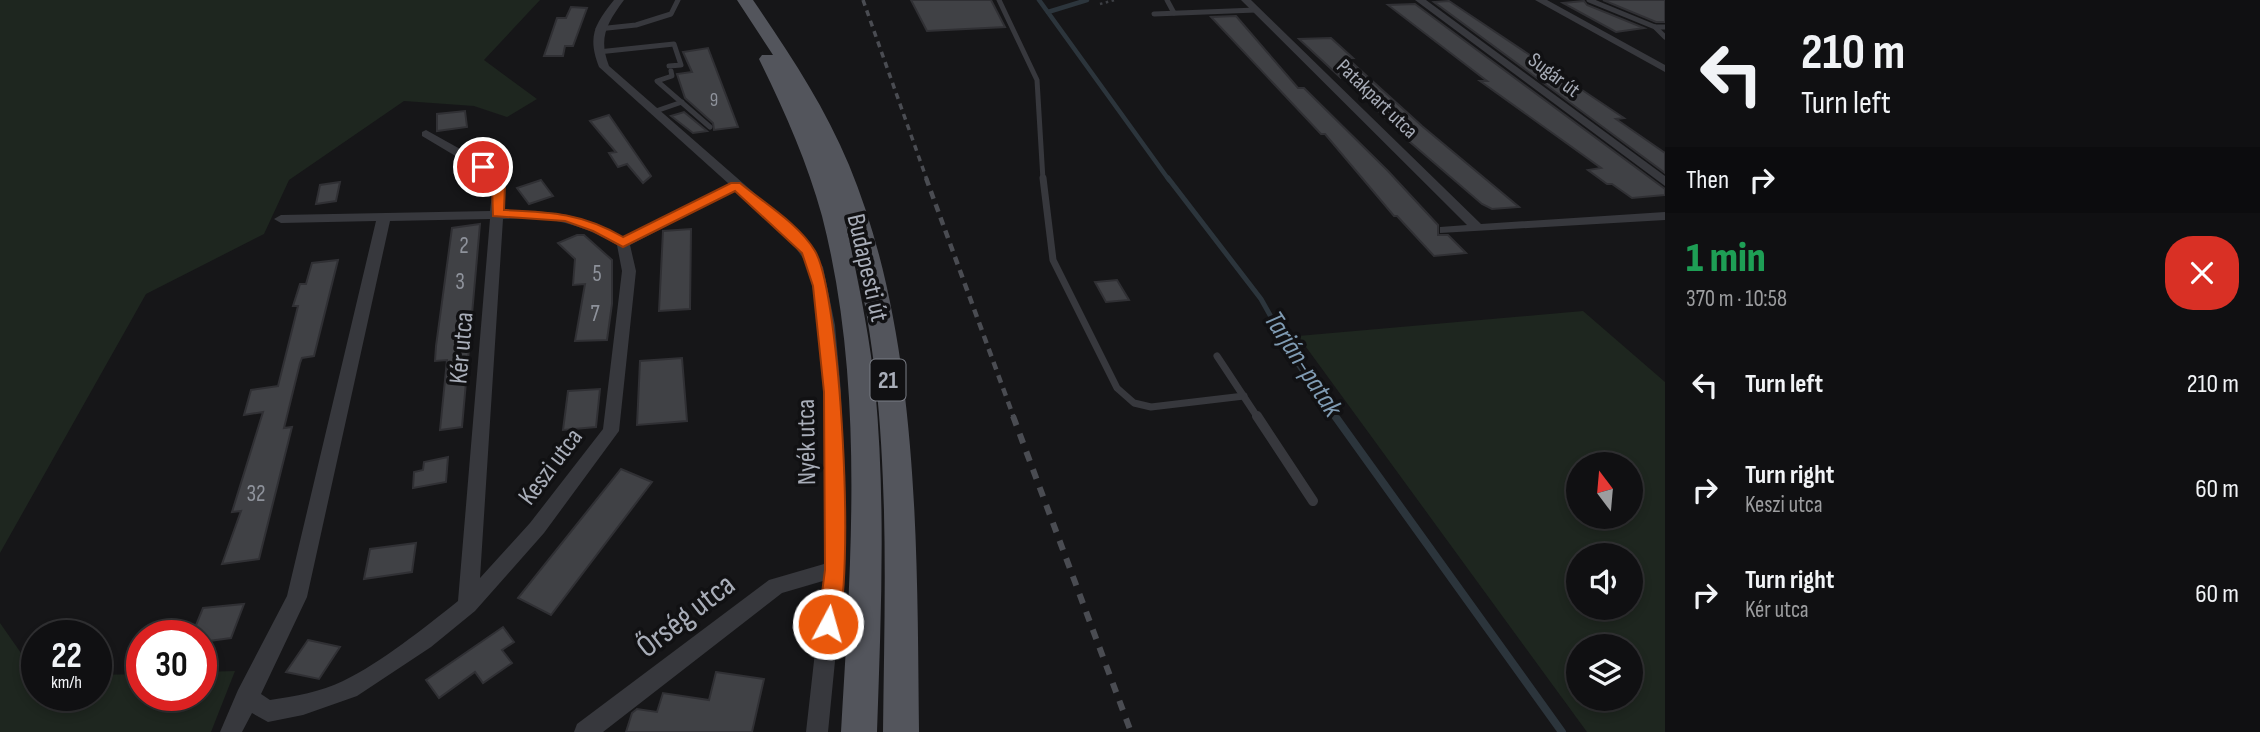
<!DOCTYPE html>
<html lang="en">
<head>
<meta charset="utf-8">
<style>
	:root { --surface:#101012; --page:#19191b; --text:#f1f3f6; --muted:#9c9d9f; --line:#303032 }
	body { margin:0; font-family:"Sofia Sans Condensed",sans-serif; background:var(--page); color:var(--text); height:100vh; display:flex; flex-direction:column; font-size:26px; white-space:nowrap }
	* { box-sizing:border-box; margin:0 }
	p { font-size:23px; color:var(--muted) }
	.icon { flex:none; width:38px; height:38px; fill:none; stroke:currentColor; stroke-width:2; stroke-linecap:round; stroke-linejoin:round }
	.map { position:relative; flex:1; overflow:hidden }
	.details { display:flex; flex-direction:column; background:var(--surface); width:595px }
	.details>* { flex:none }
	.hud { background:#101012; color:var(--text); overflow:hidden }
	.needle { width:46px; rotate:344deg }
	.controls { position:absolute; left:1566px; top:452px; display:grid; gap:14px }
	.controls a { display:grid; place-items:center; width:77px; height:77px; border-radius:50%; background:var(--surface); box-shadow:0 4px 10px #0003,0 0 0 2px var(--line); font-size:35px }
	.speed { position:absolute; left:21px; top:620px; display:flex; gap:14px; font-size:35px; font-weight:700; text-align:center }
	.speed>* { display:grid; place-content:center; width:91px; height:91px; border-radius:50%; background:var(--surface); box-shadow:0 4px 10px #0003,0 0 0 2px var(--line); line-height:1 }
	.speed small { font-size:18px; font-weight:400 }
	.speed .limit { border:10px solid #d22; background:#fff; color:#111 }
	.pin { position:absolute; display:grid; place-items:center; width:60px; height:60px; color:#fff; margin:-30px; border:4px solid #fff; border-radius:50%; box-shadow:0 2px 7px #0007 }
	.me { position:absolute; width:77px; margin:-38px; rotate:6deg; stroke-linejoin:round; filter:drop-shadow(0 0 5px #0008) }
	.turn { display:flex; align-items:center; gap:24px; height:147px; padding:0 21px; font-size:32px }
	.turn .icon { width:91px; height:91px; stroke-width:2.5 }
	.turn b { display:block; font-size:49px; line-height:60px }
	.then { display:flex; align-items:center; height:66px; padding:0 21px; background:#0003; gap:14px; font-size:26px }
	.round { display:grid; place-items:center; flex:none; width:74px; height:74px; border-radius:28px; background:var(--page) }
	.head { display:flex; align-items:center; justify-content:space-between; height:119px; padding:0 21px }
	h1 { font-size:42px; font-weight:800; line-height:52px; color:#1e9e55 }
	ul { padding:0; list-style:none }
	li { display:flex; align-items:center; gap:21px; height:105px; padding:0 21px }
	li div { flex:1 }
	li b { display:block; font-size:26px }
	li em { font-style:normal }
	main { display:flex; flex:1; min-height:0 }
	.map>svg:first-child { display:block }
</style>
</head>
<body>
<main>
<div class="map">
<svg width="1665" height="732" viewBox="0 0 1665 732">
	<rect width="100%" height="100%" fill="#161618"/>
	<!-- green -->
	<g fill="#1e261f" fill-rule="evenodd">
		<path d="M0 0H540L484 60 537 99 507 117 474 106 404 101 289 180 264 234 146 294 0 553Z"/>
		<path d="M1583 311 1665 382V732H1587L1298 336ZM1578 464H1631V516H1578ZM1578 555H1631V607H1578ZM1578 646H1631V698H1578Z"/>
		<path d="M0 623 37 676V695H96V675L142 674V695H201V672L235 671 211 732H0Z"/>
	</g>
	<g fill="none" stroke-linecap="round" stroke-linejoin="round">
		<!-- stream-far2 -->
		<g stroke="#2c353c" stroke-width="4.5">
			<path d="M1039 0 1169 180"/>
			<path d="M1048 12 1087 0"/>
		</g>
		<!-- stream-far1 -->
		<path stroke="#2c353c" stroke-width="5" d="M1168 178 1261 299 1297 363 1336 418"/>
		<!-- stream -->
		<path stroke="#2c353c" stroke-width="8" d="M1335 416 1562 732"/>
	</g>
	<!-- building -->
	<g fill="#404145" stroke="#303034" stroke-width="2">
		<path d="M911 0H991L1005 27 927 31Z"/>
		<path d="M1603 0H1665V22H1656Z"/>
		<path d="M1449 1 1624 118 1616 119 1665 153V173L1434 2Z"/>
		<path d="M1584 1 1587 5 1644 28 1616 32 1563 3Z"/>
		<path d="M1415 4 1665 189V195L1632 198 1612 184H1607L1588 170 1601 168 1480 81H1487L1388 5Z"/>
		<path d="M571 7 587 8 573 46H565L563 56H544L557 18H566Z"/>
		<path d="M1236 16 1298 88H1304L1388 171 1438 225V235H1448L1466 253 1434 256 1397 216H1394L1325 134H1321L1211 17Z"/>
		<path d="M1331 38 1353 58H1347L1422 126 1519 207 1492 209 1482 204 1403 136 1346 78H1341L1299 39Z"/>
		<path d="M708 48 738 127 714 130 713 123 685 98 677 74 692 72 683 52Z"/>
		<path d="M465 111 467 127 437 131V114Z"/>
		<path d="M684 112 707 131 693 133 671 116Z"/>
		<path d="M609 115 651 176 643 183 627 164 618 167 609 153 616 152 590 121Z"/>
		<path d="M541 180 553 196 529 204 517 188Z"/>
		<path d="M340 182 336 201 316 204 320 185Z"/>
		<path d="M480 224 462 427 440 430 447 360 435 361 436 346 452 228Z"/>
		<path d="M691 229 690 309 659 311 663 231Z"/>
		<path d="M577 235H584L612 260V304L607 340 575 341 585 284 573 285 575 259 558 243Z"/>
		<path d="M338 260 314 356 302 358 300 363 284 428 292 427 259 559 222 564 241 511 232 512 263 412 244 415 251 390 278 386 298 306H293L300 284H306L312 263Z"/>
		<path d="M1117 280 1129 300 1106 302 1095 282Z"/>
		<path d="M682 358 687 421 637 425 640 361Z"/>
		<path d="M600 389 596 427 563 430 568 391Z"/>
		<path d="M448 457 446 482 413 488 414 472 423 470 424 462Z"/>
		<path d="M621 469 652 482 551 615 518 598Z"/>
		<path d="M416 543 412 572 364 579 370 549Z"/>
		<path d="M244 604 231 638 201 642V635H192L203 608Z"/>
		<path d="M503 627 514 642 502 650 512 663 483 683 475 672 439 698 426 680Z"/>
		<path d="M308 640 340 647 319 679 286 672Z"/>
		<path d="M716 672 764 679 752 732H626L632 713 637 709 657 712 663 693 709 700Z"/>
	</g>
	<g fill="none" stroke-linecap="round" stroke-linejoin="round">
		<!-- path -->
		<path stroke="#3d3f44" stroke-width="2.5" stroke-dasharray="2.5 3.5" stroke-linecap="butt" d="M1100 4 1115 0"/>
		<!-- lane-far2 -->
		<g stroke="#37383d" stroke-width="5">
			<path d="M999 0 1037 80 1043 180"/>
			<path d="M1167 0 1174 13"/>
			<path d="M1589 0 1655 27H1665"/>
			<path d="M1154 14 1256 10"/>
			<path d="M1655 27 1665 37"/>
			<path d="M598 29 636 25 671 14 678 0"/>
			<path d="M598 52 674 44 681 65 669 66"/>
			<path d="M671 71 672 76 657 81 710 127"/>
			<path d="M653 112 682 102"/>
		</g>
		<!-- lane-far1 -->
		<g stroke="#37383d" stroke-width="7">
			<path d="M1043 178 1053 260 1117 388 1134 403 1151 407 1244 396"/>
			<path d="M1217 356 1258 418"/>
		</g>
		<!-- lane -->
		<path stroke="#37383d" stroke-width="10" d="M1257 416 1313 501"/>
		<!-- street -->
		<g fill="#37383d" fill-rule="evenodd">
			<path d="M614 0H624C607 23 598 38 609 66L799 232 823 267 835 325 841 392 844 570 828 732H806L823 581 782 593 603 732H574L577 724 769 580 824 564 825 392 819 325 809 267 789 238 736 190 630 245 636 271 619 431 544 533 475 611 431 647 357 696 303 715 268 722 252 713 242 732H220L238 690 287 596 376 221 281 223 274 219 281 215 490 211 493 185 479 170 422 136V132L426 130 487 164 505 184 504 211C551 210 582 214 623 237L729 184 599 67C587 36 595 24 614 0ZM536 218C567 221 590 229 617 245L622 271 603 429 530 523 480 578 503 219ZM490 219 458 601C424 628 382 662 343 681 321 692 295 696 270 700L261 694 307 597 390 221Z"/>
			<path d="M1241 0H1251L1481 224 1665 212V220L1440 233V227L1467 225Z"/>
			<path d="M1415 0H1426L1665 176V186Z"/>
			<path d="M1535 0H1547L1665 65V72Z"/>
		</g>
		<!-- primary -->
		<path fill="#53555c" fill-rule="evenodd" d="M737 0H753C789 53 824 105 849 165 920 336 917 549 919 732H883C885 562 893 385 845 220 857 276 869 331 875 387 886 502 881 617 877 732H841C851 562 865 383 822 216 807 161 784 110 759 59L762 55H773Z"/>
		<!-- rail-far2 -->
		<path stroke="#4a4c52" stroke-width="3.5" stroke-dasharray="6 5" stroke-linecap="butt" d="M863 0 927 180"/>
		<!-- rail-far1 -->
		<path stroke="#4a4c52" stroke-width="4.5" stroke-dasharray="8 6" stroke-linecap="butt" d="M926 178 1014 418"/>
		<!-- rail -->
		<path stroke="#4a4c52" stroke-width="6" stroke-dasharray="10 9" stroke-linecap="butt" d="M1013 416 1131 732"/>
	</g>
	<!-- route -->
	<path fill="#ea580c" stroke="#983908" stroke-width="2" d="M479 164H488L505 184 504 210C551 212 582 213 623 237L731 183H740C764 203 799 224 815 251 841 295 856 585 836 631L828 633 821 631 818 624 825 570 824 392 813 286 802 253 735 191 623 247 593 231 565 221 493 216 492 184 477 167Z"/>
	<g text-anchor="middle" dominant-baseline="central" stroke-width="7" stroke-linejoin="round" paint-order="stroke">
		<!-- far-number labels -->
		<g font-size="19" fill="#8e929b">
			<text x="714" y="100">9</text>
		</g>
		<!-- far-street labels -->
		<g font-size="21" fill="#a8adb8" stroke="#111113">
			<text transform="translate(1554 75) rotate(37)">Sugár út</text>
			<text transform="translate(1377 99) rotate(44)">Patakpart utca</text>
		</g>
		<!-- number labels -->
		<g font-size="23" fill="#8e929b">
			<text x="464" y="246">2</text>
			<text x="597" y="274">5</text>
			<text x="460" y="282">3</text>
			<text x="595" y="314">7</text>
			<text x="256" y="494">32</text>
		</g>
		<!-- shield labels -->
		<rect fill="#111113" stroke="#7b7e86" stroke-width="2" x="870.5" y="359.5" width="35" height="41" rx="5"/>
		<g font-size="24" font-weight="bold" fill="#a8adb8">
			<text x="888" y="380">21</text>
		</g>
		<!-- street labels -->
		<g font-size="26" fill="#a8adb8" stroke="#111113">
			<text transform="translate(867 268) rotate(77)">Budapesti út</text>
			<text transform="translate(462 348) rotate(-85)">Kér utca</text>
			<text transform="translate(807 442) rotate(-91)">Nyék utca</text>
			<text transform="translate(551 467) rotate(-53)">Keszi utca</text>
		</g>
		<!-- water labels -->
		<g font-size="28" font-style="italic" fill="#7f9bb3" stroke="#111113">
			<text transform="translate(1303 364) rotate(57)">Tarján-patak</text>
		</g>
		<!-- near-street labels -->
		<g font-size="32" fill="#a8adb8" stroke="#111113">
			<text transform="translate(686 616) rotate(-38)">Őrség utca</text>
		</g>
	</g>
</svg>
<div class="controls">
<a><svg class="needle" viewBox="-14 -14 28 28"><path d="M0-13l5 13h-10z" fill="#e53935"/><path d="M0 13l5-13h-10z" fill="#9c9d9f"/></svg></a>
<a><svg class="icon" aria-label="sound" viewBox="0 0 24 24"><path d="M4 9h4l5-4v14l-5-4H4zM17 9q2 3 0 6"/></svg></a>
<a><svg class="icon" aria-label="layers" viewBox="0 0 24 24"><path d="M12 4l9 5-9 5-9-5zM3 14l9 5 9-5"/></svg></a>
</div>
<div class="speed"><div>22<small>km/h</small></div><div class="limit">30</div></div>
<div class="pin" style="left:483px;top:167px;background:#d93025"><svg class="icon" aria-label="arrive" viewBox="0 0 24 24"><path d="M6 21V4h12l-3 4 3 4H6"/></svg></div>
<svg class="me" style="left:828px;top:624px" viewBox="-20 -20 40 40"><circle r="17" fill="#ea580c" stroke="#fff" stroke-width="3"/><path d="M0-11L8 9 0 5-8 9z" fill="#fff"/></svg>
</div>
<section class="details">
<div class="hud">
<div class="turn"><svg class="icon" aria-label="left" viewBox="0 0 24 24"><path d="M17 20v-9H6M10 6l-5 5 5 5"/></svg><div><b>210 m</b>Turn left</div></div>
<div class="then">Then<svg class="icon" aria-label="right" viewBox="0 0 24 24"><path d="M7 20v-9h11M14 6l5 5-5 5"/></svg></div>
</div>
<div class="head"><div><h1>1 min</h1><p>370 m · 10:58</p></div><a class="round" style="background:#d93025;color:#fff"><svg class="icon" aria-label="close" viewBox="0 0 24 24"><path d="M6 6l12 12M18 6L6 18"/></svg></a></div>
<ul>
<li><svg class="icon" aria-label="left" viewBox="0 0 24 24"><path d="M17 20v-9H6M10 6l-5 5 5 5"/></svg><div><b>Turn left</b></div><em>210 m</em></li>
<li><svg class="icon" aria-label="right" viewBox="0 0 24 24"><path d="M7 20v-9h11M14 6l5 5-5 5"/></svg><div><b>Turn right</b><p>Keszi utca</p></div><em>60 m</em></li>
<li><svg class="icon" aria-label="right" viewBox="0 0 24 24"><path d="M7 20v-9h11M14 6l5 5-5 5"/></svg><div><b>Turn right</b><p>Kér utca</p></div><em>60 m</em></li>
</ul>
</section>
</main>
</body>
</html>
